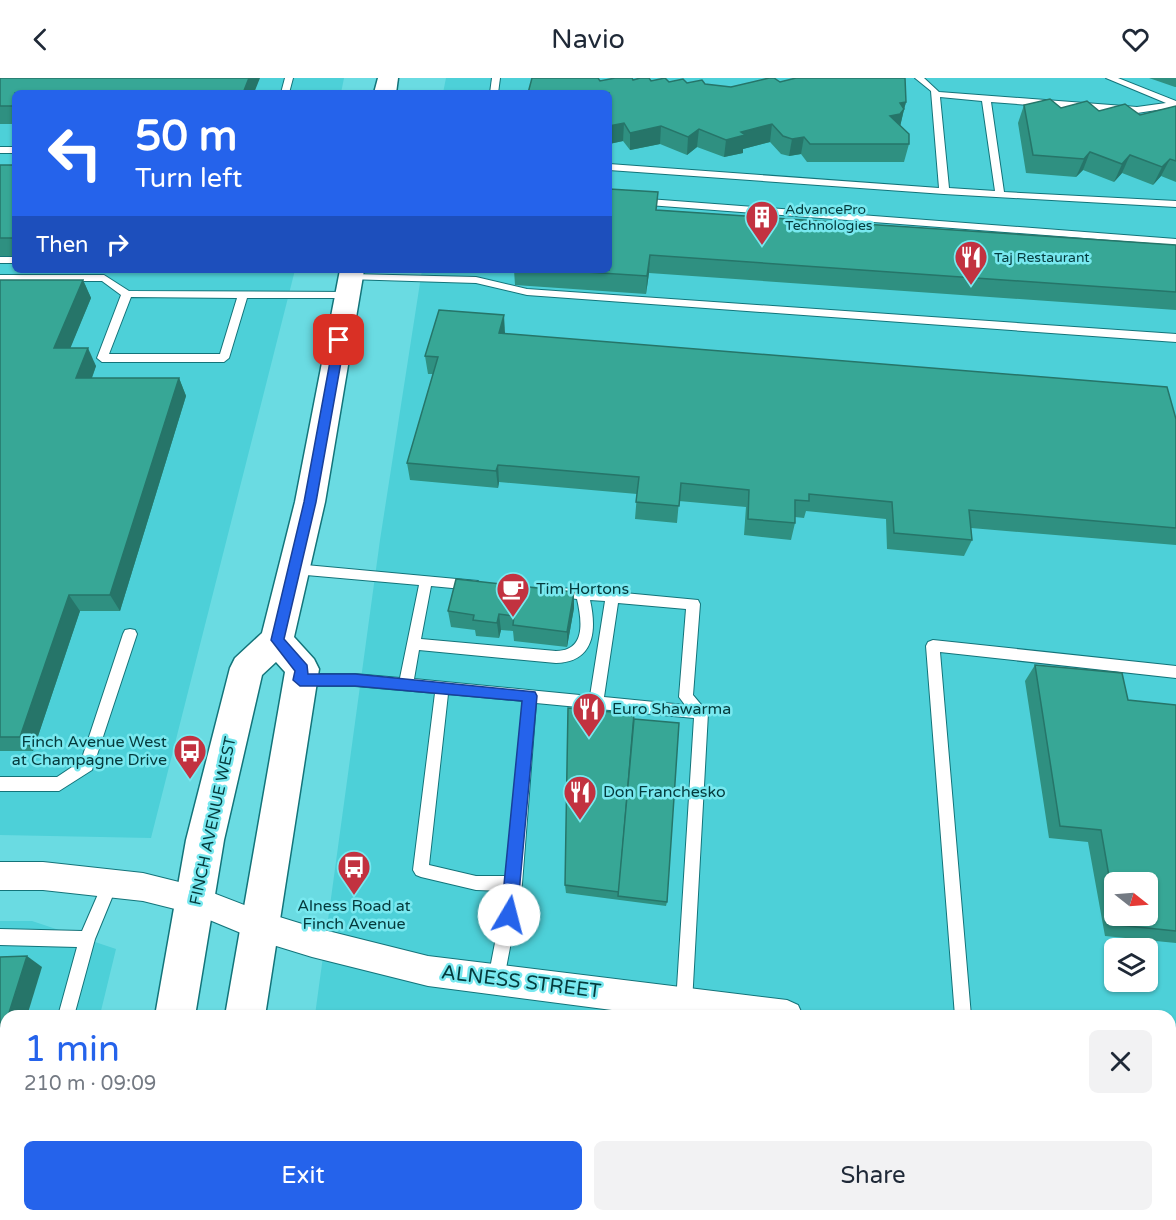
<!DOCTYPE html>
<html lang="en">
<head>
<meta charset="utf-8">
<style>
	:root { --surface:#fff; --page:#f2f2f3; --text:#1f2937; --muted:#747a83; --accent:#2563eb }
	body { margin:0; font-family:"Varela Round",sans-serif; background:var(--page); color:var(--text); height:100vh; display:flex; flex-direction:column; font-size:22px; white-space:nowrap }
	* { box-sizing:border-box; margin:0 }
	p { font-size:20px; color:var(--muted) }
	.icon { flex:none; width:33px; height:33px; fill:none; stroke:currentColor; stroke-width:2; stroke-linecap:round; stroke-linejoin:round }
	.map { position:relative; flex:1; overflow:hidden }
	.panel { position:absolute; left:0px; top:932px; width:1176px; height:212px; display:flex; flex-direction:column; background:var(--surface); border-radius:18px 18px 0 0; box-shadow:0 2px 4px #0004 }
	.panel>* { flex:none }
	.guide { position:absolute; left:12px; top:12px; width:600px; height:183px; border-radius:9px; box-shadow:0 2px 4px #0004; background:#2563eb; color:#fff; overflow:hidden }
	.needle { width:39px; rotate:107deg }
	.controls { position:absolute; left:1104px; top:794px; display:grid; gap:12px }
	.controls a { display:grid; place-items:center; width:54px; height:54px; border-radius:9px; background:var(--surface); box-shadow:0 2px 4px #0004; font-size:30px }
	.pin { position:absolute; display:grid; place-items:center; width:51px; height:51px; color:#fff; margin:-26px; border-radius:12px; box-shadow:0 3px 9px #0006 }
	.me { position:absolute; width:66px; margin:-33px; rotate:8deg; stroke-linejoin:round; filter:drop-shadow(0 0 4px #0008) }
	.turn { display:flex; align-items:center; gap:21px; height:126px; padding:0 24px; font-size:27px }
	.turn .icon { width:78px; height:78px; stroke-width:2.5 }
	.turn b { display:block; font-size:42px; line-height:51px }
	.then { display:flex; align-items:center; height:57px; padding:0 24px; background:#0003; gap:12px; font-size:22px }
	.round { display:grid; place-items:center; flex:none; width:63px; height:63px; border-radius:9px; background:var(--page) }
	.head { display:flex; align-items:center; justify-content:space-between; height:102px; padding:0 24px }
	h1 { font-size:36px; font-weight:600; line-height:45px; color:var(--accent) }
	.cta { display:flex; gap:12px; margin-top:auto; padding:12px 24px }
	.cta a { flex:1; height:69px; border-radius:9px; background:var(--accent); color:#fff; font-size:24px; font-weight:600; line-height:69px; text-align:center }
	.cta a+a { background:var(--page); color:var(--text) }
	header { display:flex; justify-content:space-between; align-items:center; height:78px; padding:0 24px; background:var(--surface); font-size:27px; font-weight:600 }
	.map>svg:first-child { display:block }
</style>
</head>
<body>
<header><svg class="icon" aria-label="back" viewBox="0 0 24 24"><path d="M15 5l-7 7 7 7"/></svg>Navio<svg class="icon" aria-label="heart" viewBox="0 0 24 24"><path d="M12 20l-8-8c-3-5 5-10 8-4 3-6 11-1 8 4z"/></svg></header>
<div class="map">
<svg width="1176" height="1142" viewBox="0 0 1176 1142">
	<rect width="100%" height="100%" fill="#6adbe2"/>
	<!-- built -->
	<g fill="#4dd0d8" fill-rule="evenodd">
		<path d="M0 0H344L341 15H15V192H295L151 760 0 757Z"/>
		<path d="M446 0H1176V1142H285V1137H1170V938L315 937 380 462 422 192H609V15H443ZM1114 804H1148V837H1114ZM1114 870H1148V903H1114Z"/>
		<path d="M0 843H32L116 871 100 937 6 938V1137H52L51 1142H0Z"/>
	</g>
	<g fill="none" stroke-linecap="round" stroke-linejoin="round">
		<defs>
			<g id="lane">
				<path d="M285 0H293L289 15H281Z"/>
				<path d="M492 0H500L498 15H490Z"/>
				<path d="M915 0H924L939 14 1137 29 1166 25 1106 0H1118L1176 23V29L1137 35 991 24 1004 114 1176 123V129L944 116 609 92V86L939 110 931 13ZM940 19 982 23 995 113 949 110Z"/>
				<rect x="0" y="69" width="15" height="6"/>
				<path d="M609 118 1176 161V167L609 124Z"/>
				<rect x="0" y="179" width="15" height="6"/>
				<path d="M351 196 476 199 527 211 1176 256V264L527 217 476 205 347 201V197Z"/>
				<path d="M0 197H104L129 213 348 214 353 217 348 220H247L229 280 224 284H102L97 280 121 217 102 203H0ZM131 219 237 220 220 276H109Z"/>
				<path d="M295 486 478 503 479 507 478 511 473 512 431 508 421 561 556 573C586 573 582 543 577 521L553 518 551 514 553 510 582 511 698 522 700 526 693 617 708 635 692 925 690 931 684 933 678 931 676 925 694 640 536 625 522 806 504 901 502 907 496 909 490 907 488 901 505 813 476 812 421 799 416 797 413 792 435 615 355 608H300L295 606 293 602 295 598 300 596H355L400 600 419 507 295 496 289 491ZM590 522 605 523 590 618 414 601 419 572 556 585C594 584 597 553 590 522ZM618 525 686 531 679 619 685 627 604 619ZM448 616 523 623 507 798H476L429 787Z"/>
				<path d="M130 551 135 552 137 556 92 692 59 713H0V699H57L81 683 123 556 125 552Z"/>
				<path d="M933 562 1176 588V600L940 574 971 938H955L926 568 928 564Z"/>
				<path d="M110 798 115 800 118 805 95 861 74 938H58L77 869 0 867V851L82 853 105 800Z"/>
				<path d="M6 1130V1137H21L20 1142H2Z"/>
			</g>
			<g id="street">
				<path d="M0 784H43L143 795 195 808 260 833 312 849 428 878 787 922 798 927 803 938H658L428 908 312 879 260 863 195 836 143 823 43 812H0Z"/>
				<path d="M1170 969 1176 970V1002L1170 1001Z"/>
			</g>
			<g id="secondary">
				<path d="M378 0H398L396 15H374Z"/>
				<path d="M340 192H364L325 424 294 559 314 581 319 591 265 938H225L285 594 276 584 262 597 224 762 195 938H155L186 762 230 590 235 580 262 555 295 424Z"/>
				<path d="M111 1137H155L154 1142H108Z"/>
				<path d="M184 1137H228V1142H182Z"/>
			</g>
		</defs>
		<!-- lane casing -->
		<use href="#lane" stroke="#13747a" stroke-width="2"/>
		<!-- street casing -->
		<use href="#street" stroke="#13747a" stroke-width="2"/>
		<!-- secondary casing -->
		<use href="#secondary" stroke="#13747a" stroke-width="3"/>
		<!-- lane -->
		<use href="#lane" fill="#fff" fill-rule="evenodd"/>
		<!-- street -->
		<use href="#street" fill="#fff" fill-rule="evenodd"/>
		<!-- secondary -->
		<use href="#secondary" fill="#fff" fill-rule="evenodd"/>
	</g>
	<!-- wall -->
	<g fill="#2f9081" fill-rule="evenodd">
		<path d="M0 0 15 15V46H0Z"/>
		<path d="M1149 0H1176V9H1175Z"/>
		<path d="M633 2 731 9 780 4 906 24 900 48 909 66 904 84H807L801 76 789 78 781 76 770 64 743 71V75L724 79 697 69 687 77 660 66 630 72 623 63 609 66V15L600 3Z"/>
		<path d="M1024 27 1099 33 1140 37 1176 28V104L1161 98 1153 107 1122 95 1114 104 1083 92 1076 99 1026 95 1018 45Z"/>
		<rect x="0" y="87" width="15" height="91"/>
		<path d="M657 132 1176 167V232L649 195 646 216 515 207 514 192H609Z"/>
		<path d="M0 202H83L91 220 70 270 96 288 92 300H179L186 318 120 533H80L33 673H0Z"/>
		<path d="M425 278 1176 341V467L971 450 972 462 964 478 887 471 886 441 806 433 804 440 795 439V445L791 462 744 457 746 429 679 423 677 445 635 441 637 416 499 404 498 410 410 402 407 385 433 296H428Z"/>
		<path d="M574 530 567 569 514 563 513 553 501 552 499 560 476 558 475 552 451 549 448 533Z"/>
		<path d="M1035 587 1128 622 1176 627V865L1105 858 1088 764 1049 760 1025 603ZM1114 804 1148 837H1114Z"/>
		<path d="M634 641 667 824 666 828 566 815 565 807Z"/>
	</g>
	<!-- shaded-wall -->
	<g fill="#267569">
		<path d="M249 0H260L254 15H243Z"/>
		<path d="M906 24 904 31 900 49 890 38 900 25Z"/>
		<path d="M624 45 623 63 609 66V48Z"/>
		<path d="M772 46 770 64 743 71V75L724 79 726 62 741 54Z"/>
		<path d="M661 48 660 66 630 72V55Z"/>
		<path d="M699 51 697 69 687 77 688 59Z"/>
		<path d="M804 59 801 76 789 78 792 61Z"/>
		<path d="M1090 74 1083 92 1076 99 1084 81Z"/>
		<path d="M1130 77 1122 95 1114 104 1122 86Z"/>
		<path d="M1170 81 1161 98 1153 107 1162 89Z"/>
		<path d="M650 177 649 195 646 216 647 198Z"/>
		<path d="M83 202 91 220 63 288 54 270Z"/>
		<path d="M504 237 505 255 501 273 499 255Z"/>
		<path d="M88 270 96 288 85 318 76 300Z"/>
		<path d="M179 300 186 318 120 533 110 517Z"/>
		<path d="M498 387 499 404 498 410 496 393Z"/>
		<path d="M574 514V530L567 569V554Z"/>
		<path d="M69 517 80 533 33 673 20 659Z"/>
		<path d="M499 536 501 552 499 560 497 545Z"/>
		<path d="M27 878 42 889 27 938H8Z"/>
		<path d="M6 944V1003L0 1022V963Z"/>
		<path d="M504 1137H507V1142H503Z"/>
	</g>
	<!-- building -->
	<g fill="#37a796" stroke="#267569" stroke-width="1.5">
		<path d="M0 0H249L243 15H15V28H0Z"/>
		<path d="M532 0H598L600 3 615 0H632L633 2 640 0H649L651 3 665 0 669 4 683 1 687 5 702 2 705 6 731 9 769 0H774L780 4 796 0H905L906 24 900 25 904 31 900 36 890 38 909 56V66H810L804 59 792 61 783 58 772 46 741 54 745 57 726 62 699 51 688 59 661 48 630 55 624 45 609 48V15H528Z"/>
		<path d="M1050 21 1061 30 1087 23 1099 33 1125 26 1140 37 1176 28V83L1170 81 1162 89 1130 77 1122 86 1090 74 1084 81 1033 77 1024 27Z"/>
		<rect x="0" y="87" width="15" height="73"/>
		<path d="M609 111 658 114 656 132 1176 167V214L650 177 647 198 555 192H609Z"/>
		<path d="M0 202H83L54 270H88L76 300H179L110 517H69L20 659H0Z"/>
		<path d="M439 232 504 237 499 255 1167 309 1176 341V450L969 432 972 462 894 455 892 424 809 416V423L795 422V445L748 441 749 412 681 405 679 428 636 424 639 399 498 387 496 393 407 385 438 279 425 278Z"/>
		<path d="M456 501 574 514 567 554 513 547 514 538 499 536 497 545 473 542 474 537 448 533Z"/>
		<path d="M1035 587 1122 595 1128 622 1176 627V853L1118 847 1116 837H1148V804H1114V827L1101 752 1060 748Z"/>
		<path d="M568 630 634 636 619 814 565 807Z"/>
		<path d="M634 641 679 645 667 824 618 818Z"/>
		<path d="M27 878 8 938H6V944L0 963V879Z"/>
		<path d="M338 1137H504L503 1142H338Z"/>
	</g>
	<!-- route -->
	<path fill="#2563eb" stroke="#184099" stroke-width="1.5" d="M339 259 345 262 316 424 284 561 307 587 308 596H355L535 614 537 618 517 837 515 842 509 844 504 842 501 837 522 623 355 608H300L293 602 295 593 271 562 304 424 334 262Z"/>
	<!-- icons -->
	<defs>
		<symbol id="building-pin" viewBox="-11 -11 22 30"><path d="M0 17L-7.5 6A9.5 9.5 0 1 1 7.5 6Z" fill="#c23240" stroke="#78e8ef"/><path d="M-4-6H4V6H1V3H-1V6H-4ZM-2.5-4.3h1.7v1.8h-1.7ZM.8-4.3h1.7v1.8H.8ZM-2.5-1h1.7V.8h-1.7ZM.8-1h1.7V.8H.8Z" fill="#fff"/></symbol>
		<symbol id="restaurant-pin" viewBox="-11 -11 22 30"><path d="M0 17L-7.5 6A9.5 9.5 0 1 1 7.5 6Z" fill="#c23240" stroke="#78e8ef"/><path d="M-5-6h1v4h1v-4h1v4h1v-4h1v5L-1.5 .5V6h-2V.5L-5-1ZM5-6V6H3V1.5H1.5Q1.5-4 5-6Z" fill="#fff"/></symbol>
		<symbol id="cafe-pin" viewBox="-11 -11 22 30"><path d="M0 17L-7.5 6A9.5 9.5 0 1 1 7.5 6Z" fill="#c23240" stroke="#78e8ef"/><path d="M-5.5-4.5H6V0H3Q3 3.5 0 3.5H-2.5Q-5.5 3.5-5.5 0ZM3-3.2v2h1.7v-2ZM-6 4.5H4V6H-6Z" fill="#fff"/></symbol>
		<symbol id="bus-pin" viewBox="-11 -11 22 30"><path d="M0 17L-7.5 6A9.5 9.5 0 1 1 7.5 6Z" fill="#c23240" stroke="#78e8ef"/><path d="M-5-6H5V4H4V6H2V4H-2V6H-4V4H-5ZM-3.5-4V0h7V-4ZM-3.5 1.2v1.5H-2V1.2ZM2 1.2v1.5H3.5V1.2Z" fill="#fff"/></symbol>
	</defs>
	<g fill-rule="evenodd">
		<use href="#building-pin" x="743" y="120" width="38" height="52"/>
		<use href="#restaurant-pin" x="952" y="160" width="38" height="52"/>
		<use href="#cafe-pin" x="494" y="492" width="38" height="52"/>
		<use href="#restaurant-pin" x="570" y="612" width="38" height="52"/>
		<use href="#bus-pin" x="171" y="654" width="38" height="52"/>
		<use href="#restaurant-pin" x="561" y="695" width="38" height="52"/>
		<use href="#bus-pin" x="335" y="770" width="38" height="52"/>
	</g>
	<g text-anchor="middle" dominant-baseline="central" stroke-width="5" stroke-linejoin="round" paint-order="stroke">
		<!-- far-poi labels -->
		<g font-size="14" fill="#043a3c" stroke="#78e8ef" text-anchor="start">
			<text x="785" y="131">AdvancePro<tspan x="785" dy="16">Technologies</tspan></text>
			<text x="994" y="179">Taj Restaurant</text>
		</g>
		<!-- poi labels -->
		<g font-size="16" fill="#043a3c" stroke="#78e8ef" text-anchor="start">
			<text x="536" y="511">Tim Hortons</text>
			<text x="612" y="631">Euro Shawarma</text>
			<text x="167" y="664" text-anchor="end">Finch Avenue West<tspan x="167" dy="18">at Champagne Drive</tspan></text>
			<text x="603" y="714">Don Franchesko</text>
			<text x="354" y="828" text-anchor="middle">Alness Road at<tspan x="354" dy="18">Finch Avenue</tspan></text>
		</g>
		<!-- street labels -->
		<g font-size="16" fill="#043a3c" stroke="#78e8ef">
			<text transform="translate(213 743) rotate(-78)">FINCH AVENUE WEST</text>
		</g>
		<!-- near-street labels -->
		<g font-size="20" fill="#043a3c" stroke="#78e8ef">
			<text transform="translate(521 904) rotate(7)">ALNESS STREET</text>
		</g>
	</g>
</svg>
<div class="controls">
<a><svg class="needle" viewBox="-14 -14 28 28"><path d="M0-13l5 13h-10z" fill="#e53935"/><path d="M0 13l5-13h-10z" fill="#747a83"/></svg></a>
<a><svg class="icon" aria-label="layers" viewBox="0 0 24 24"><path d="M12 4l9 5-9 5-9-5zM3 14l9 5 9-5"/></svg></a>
</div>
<div class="pin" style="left:339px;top:262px;background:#d93025"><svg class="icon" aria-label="arrive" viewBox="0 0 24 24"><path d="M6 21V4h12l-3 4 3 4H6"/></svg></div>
<svg class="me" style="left:509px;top:837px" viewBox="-20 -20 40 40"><circle r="19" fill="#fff"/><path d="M0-13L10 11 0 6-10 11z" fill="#2563eb"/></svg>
<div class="guide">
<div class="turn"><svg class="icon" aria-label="left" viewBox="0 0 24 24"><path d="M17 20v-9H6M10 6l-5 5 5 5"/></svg><div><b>50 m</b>Turn left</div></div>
<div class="then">Then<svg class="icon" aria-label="right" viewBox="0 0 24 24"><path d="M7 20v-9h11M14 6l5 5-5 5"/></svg></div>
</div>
<section class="panel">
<div class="head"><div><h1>1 min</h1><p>210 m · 09:09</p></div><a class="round"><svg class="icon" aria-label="close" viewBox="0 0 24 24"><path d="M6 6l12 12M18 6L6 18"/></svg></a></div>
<div class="cta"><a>Exit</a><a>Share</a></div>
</section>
</div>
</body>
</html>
